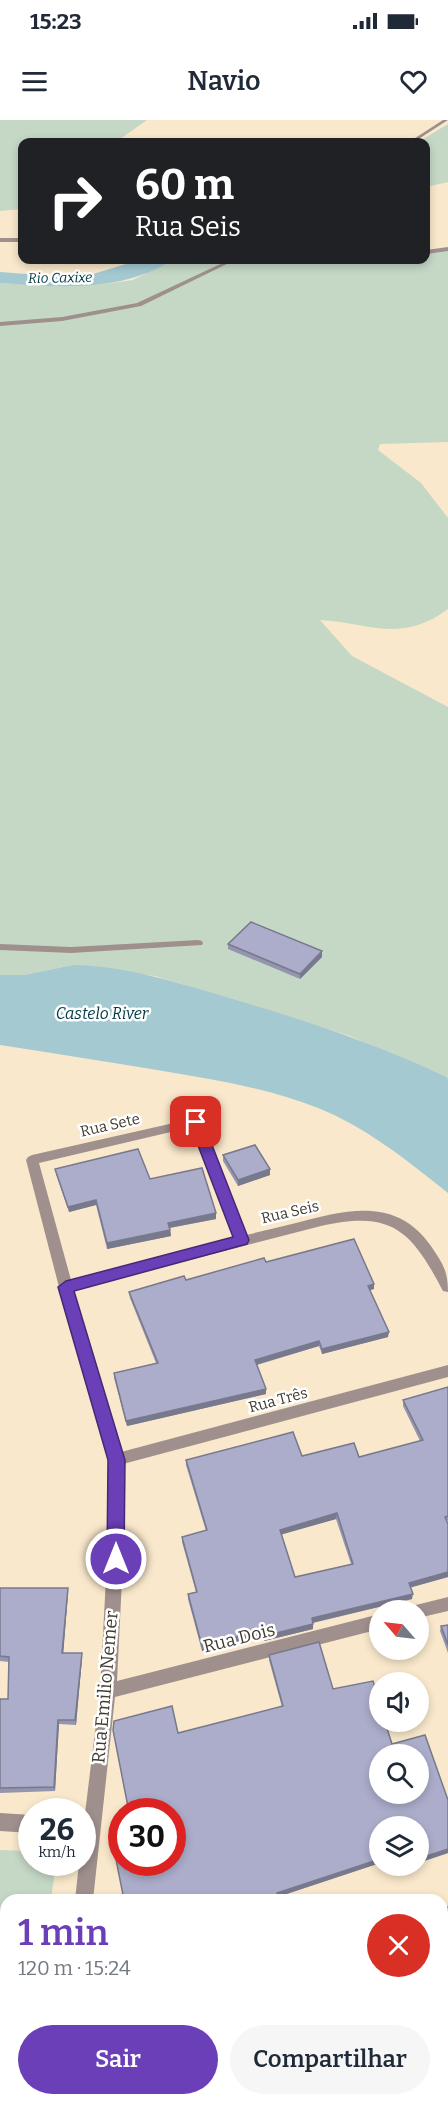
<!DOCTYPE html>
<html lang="pt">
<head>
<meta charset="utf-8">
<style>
	:root { --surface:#fff; --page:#f6f6f7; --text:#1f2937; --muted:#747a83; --accent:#6a3fb7 }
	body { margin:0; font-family:Bitter,serif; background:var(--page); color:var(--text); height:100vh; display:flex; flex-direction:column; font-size:22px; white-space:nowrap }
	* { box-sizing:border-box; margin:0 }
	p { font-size:20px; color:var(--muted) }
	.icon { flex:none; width:33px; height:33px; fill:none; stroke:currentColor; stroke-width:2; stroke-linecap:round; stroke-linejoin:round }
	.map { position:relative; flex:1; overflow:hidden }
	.panel { position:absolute; left:0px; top:1774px; width:448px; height:212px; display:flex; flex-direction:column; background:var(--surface); border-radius:18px 18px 0 0; box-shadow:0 3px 9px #0003 }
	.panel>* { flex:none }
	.guide { position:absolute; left:18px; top:18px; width:412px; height:126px; border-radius:12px; box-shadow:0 3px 9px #0003; background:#202124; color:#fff; overflow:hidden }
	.needle { width:39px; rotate:298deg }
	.buttons { position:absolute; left:369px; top:1480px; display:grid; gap:12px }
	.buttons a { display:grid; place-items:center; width:60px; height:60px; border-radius:50%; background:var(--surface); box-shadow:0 3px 9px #0003; font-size:30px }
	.speed { position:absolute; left:18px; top:1678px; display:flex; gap:12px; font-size:30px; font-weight:700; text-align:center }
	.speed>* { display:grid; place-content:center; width:78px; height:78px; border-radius:50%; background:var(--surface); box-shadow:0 3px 9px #0003; line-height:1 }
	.speed small { font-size:15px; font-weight:400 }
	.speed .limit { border:9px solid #d22; background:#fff; color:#111 }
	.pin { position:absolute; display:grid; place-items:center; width:51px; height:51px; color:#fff; margin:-26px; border-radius:12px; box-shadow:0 3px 9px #0006 }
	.me { position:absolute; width:66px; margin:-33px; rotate:0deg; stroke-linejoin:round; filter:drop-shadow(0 0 4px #0008) }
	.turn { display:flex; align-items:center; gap:21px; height:126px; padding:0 18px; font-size:27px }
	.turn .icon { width:78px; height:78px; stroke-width:2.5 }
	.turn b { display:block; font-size:42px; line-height:51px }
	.round { display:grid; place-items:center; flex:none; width:63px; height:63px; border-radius:32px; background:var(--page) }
	.overview { display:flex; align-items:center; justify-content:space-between; height:102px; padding:0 18px }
	h1 { font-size:36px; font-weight:600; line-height:45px; color:var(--accent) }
	.cta { display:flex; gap:12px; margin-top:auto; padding:12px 18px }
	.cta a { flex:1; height:69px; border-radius:36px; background:var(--accent); color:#fff; font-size:24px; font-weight:600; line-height:69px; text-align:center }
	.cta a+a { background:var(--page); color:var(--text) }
	.status { display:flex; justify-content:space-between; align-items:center; height:42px; padding:0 30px; background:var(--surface); direction:ltr }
	.status svg { height:16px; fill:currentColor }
	header { display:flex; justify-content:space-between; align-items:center; height:78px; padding:0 18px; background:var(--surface); font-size:27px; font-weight:600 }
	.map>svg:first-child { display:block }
</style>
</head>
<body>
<div class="status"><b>15:23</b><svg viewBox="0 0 49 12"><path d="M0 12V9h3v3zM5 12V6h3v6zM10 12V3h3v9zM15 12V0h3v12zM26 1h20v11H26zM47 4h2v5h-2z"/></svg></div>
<header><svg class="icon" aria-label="menu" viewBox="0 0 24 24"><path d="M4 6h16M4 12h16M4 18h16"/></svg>Navio<svg class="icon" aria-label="heart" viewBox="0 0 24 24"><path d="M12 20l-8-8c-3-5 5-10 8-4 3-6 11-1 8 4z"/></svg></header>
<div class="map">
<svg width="448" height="1985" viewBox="0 0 448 1985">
	<rect width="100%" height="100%" fill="#f9e8cb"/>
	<!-- green -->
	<g fill="#c5d8c6">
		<path d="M0 0H147L116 22H22V89L0 91Z"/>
		<path d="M448 4V62L426 67V22H418Z"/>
		<path d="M448 130V322L380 324 378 330 421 363 448 398V489C401 524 369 503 320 500L352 536 448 587V959L350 916 155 856 73 845 24 855H0V163L63 166 105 164 133 160 172 140H426V132Z"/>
		<path d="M0 1730 31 1731 32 1743H56L51 1780H6V1958H0Z"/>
	</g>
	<!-- water -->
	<g fill="#a4c9d1">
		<path d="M139 140H172C121 173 59 167 0 163V152L80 158Z"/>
		<path d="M73 845C126 846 175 862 226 877 301 899 375 923 446 957L448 959V1073C408 1041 366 1007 318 988 269 968 215 960 163 951 108 942 54 933 0 925V855H24Z"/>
	</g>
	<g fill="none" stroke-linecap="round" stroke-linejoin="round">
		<!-- street -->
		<g fill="#9f908d" fill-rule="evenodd">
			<path d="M443 0H448L414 22H409Z"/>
			<rect x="0" y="118" width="22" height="4"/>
			<path d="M448 127V131L426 134V130Z"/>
			<path d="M229 140H235L141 186 62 201 0 206V202L62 197 137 183Z"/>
			<path d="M198 820 202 821 203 823 202 825 71 833 0 830V824L71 827Z"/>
			<path d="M196 998 202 1002 246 1115C263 1111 280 1107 296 1103 346 1090 396 1076 431 1126 443 1144 448 1151 448 1172L443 1171C411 1110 392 1090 321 1106L74 1170 121 1332 448 1245V1257L123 1344V1439L117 1561 380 1494V1509L115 1577 93 1780H75L79 1743H82V1718L100 1571 107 1439 109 1340 59 1167 26 1040 28 1037 32 1035ZM192 1007 235 1118 71 1160 39 1043Z"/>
			<path d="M448 1477V1491L418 1498V1491H410L412 1486Z"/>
			<path d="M0 1693 32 1695V1713L0 1711Z"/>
			<rect x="52" y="1980" width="20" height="5"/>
			<path d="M218 1980H257L255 1985H216Z"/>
		</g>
	</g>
	<!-- wall -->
	<g fill="#9495ae" fill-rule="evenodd">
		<path d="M228 824 322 837 300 859 228 829Z"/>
		<path d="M223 1035 270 1049V1055L238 1066 223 1041Z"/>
		<path d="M55 1049 150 1059 216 1093V1099L170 1108 171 1116 107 1129 96 1085 69 1092 56 1054Z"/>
		<path d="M266 1142 374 1164V1169L370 1170 388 1217 322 1234 319 1226 257 1245 266 1274 127 1306 114 1258V1253L156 1243 130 1178 129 1172Z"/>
		<path d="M448 1267V1400L447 1401 448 1404V1457L411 1467 412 1479 313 1503V1509L264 1521 262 1515 202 1531 188 1479V1474L196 1472 182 1422V1417L206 1411 186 1345V1340L302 1336 359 1337 420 1321 403 1286V1280ZM336 1399 351 1444 295 1457 281 1414Z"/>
		<path d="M0 1468 68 1473 63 1533 82 1538 76 1605 59 1604 55 1671 0 1673V1579H8L9 1542 0 1541Z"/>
		<path d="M448 1505V1533L440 1511 441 1506Z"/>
		<path d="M269 1535 333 1569 392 1624 448 1680V1733L418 1743V1707H380V1743L278 1777 172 1743 178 1613 282 1587 269 1540Z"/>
		<path d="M448 1787V1873L442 1874V1788Z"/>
	</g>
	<!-- shaded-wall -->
	<g fill="#78798d">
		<path d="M322 831V837L300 859V854Z"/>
		<path d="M270 1049V1055L238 1066V1060Z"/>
		<path d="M96 1080V1085L69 1092 68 1087Z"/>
		<path d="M216 1093V1099L168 1108V1103Z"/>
		<path d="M170 1110 171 1116 107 1129V1123Z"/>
		<path d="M374 1164V1169L367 1171 368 1166Z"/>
		<path d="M389 1212 388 1217 322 1234V1229Z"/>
		<path d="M319 1221V1226L255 1245V1240Z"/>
		<path d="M266 1269V1274L127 1306 126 1301Z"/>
		<path d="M337 1393 336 1399 280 1415V1410Z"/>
		<path d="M448 1452V1457L409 1468V1463Z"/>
		<path d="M68 1468V1473L63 1537 62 1533Z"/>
		<path d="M413 1474 412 1479 311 1503 312 1498Z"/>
		<path d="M313 1504V1509L264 1521V1516Z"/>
		<path d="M262 1510V1515L202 1531V1526Z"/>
		<path d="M82 1533V1538L76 1605 75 1600Z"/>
		<path d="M58 1600 59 1604 55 1671 54 1667Z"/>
		<path d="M448 1729V1733L418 1743V1739Z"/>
		<path d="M380 1739V1743L277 1777V1773Z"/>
	</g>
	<!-- building -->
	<g fill="#acadca" stroke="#78798d" stroke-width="1.5" fill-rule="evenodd">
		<path d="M251 802 322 831 300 854 228 824Z"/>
		<path d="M255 1025 270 1049 238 1060 223 1035Z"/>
		<path d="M138 1029 150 1059 202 1048 216 1093 168 1103 170 1110 107 1123 96 1080 68 1087 55 1049Z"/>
		<path d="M354 1119 374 1164 368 1166 389 1212 322 1229 319 1221 255 1240 266 1269 126 1301 114 1253 158 1243 129 1172 184 1156 186 1160 264 1138 266 1142Z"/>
		<path d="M448 1267V1396L445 1397 448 1404V1452L409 1463 413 1474 312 1498 313 1504 264 1516 262 1510 202 1526 188 1474 197 1472 182 1417 207 1410 186 1340 293 1312 302 1336 354 1323 359 1337 423 1320 403 1280ZM337 1393 353 1444 295 1457 280 1410Z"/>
		<path d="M0 1468H68L62 1533H82L75 1600H58L54 1667 0 1668V1579H8L9 1537 0 1536Z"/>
		<path d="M448 1505V1525L441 1506Z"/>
		<path d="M319 1522 333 1569 373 1561 380 1583V1602H385L392 1624 425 1615 448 1680V1729L418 1739V1707H380V1739L277 1773 279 1780H124L111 1714 122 1712V1743H172V1692H129L113 1610 114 1601 172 1586 178 1613 283 1586 269 1535ZM380 1635H418V1674H380Z"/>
		<path d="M448 1787V1869L442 1870V1788Z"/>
		<path d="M448 1940V1985H401L400 1980H442V1941Z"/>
		<path d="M0 1980 31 1982V1985H0Z"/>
	</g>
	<!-- route -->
	<path fill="#6a3fb7" stroke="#452977" stroke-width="1.5" d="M196 997 203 1002 249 1120 247 1124 74 1171 125 1340 124 1439 122 1445 116 1447 109 1445 107 1439 108 1340 58 1167 66 1161 233 1117 189 1002Z"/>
	<g text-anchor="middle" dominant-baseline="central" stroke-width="5" stroke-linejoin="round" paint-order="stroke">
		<!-- far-water labels -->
		<g font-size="14" font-style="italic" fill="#003a44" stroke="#fff">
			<text transform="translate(60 158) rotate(-1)">Rio Caxixe</text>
		</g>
		<!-- street labels -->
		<g font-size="15" fill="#413b2f" stroke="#fff">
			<text transform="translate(110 1005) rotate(-13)">Rua Sete</text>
			<text transform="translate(290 1092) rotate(-13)">Rua Seis</text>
			<text transform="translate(278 1280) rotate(-15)">Rua Três</text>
		</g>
		<!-- water labels -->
		<g font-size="16" font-style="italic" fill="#003a44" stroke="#fff">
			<text x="102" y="893">Castelo River</text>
		</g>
		<!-- near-street labels -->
		<g font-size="18" fill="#413b2f" stroke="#fff">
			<text transform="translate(239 1518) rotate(-14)">Rua Dois</text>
			<text transform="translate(105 1567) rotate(-85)">Rua Emilio Nemer</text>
		</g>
	</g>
</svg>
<div class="buttons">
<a><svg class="needle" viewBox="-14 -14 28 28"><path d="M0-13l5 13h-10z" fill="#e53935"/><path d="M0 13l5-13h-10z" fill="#747a83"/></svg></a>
<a><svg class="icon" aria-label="sound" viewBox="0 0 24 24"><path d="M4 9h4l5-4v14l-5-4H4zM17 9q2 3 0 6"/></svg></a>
<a><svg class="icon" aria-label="search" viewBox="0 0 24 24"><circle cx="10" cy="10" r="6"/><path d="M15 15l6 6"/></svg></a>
<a><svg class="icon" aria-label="layers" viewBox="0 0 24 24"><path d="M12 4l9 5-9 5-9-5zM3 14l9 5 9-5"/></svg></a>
</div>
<div class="speed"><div>26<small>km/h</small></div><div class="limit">30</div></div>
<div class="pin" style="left:196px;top:1002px;background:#d93025"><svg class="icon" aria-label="arrive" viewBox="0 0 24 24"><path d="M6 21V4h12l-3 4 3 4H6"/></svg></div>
<svg class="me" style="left:116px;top:1439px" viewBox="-20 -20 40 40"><circle r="17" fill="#6a3fb7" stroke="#fff" stroke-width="3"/><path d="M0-11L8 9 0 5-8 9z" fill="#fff"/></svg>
<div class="guide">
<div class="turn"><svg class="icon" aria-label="right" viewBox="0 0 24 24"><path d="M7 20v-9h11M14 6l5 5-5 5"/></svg><div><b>60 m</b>Rua Seis</div></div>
</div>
<section class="panel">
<div class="overview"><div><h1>1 min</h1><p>120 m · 15:24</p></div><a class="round" style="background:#d93025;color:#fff"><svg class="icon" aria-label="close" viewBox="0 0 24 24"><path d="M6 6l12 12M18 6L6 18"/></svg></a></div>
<div class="cta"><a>Sair</a><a>Compartilhar</a></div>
</section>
</div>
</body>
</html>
